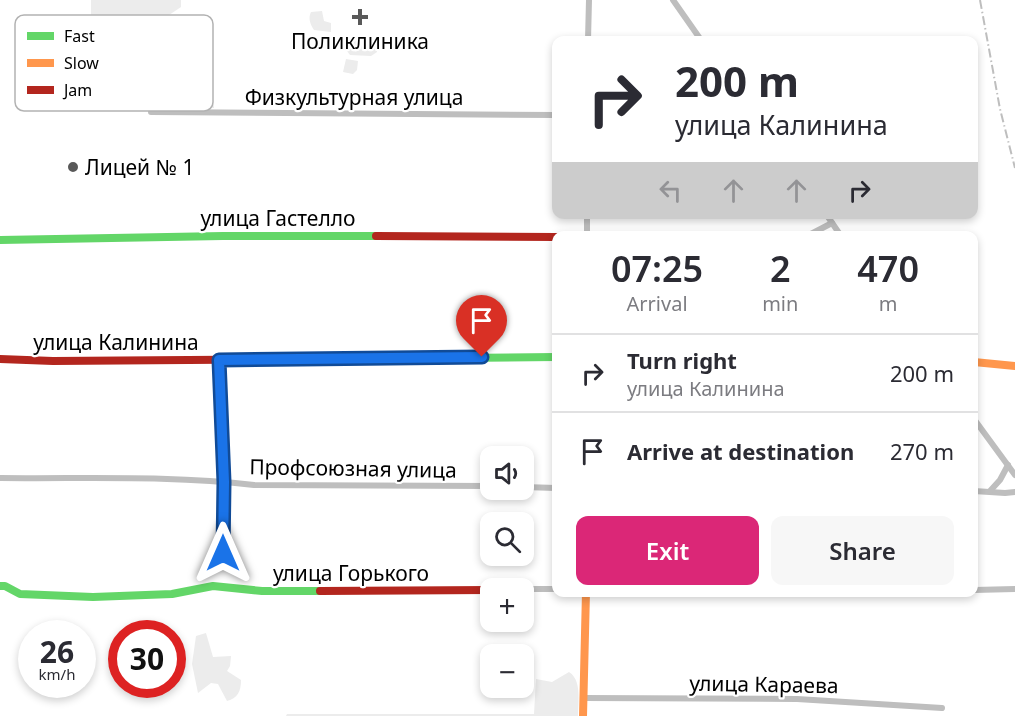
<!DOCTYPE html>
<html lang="en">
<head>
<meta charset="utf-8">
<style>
	:root { --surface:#fff; --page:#f7f7f7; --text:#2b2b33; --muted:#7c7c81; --line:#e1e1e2; --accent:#db2777 }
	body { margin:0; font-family:"Noto Sans",sans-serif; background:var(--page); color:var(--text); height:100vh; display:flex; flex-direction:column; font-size:22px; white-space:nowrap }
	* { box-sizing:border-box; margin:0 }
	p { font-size:20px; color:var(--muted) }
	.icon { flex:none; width:33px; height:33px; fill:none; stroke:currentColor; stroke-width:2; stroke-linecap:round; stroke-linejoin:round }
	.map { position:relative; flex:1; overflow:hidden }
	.drawer { position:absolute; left:552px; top:231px; width:426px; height:366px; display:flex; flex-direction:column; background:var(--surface); border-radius:12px; box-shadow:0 3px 9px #0003 }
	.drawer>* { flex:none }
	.top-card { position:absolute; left:552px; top:36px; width:426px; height:183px; border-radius:12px; box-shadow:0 3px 9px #0003; background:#fff; color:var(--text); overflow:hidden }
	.tools { position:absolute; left:480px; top:446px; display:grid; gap:12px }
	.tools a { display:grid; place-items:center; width:54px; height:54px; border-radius:12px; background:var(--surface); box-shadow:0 3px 9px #0003; font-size:30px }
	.speed { position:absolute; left:18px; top:620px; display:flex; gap:12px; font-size:30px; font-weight:700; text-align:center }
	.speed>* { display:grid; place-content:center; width:78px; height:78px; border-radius:50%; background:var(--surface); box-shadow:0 3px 9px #0003; line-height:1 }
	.speed small { font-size:15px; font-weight:400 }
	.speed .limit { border:9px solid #d22; background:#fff; color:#111 }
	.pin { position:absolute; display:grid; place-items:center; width:51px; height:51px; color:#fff; margin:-62px -26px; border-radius:50% 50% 50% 0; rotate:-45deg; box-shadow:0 0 6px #0007 }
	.pin .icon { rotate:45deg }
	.me { position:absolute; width:66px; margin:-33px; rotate:0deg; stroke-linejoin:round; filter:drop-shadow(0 0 4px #0008) }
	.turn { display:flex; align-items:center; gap:21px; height:126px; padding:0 24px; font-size:27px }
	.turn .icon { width:78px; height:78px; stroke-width:2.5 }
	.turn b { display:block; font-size:42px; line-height:51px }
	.lanes { display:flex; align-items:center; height:57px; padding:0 24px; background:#0003; justify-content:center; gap:30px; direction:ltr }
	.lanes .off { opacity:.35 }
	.eta { display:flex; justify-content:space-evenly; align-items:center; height:102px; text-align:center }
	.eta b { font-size:36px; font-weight:600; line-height:42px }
	.cta { display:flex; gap:12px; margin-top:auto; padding:12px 24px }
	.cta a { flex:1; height:69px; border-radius:12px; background:var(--accent); color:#fff; font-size:24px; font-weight:600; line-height:69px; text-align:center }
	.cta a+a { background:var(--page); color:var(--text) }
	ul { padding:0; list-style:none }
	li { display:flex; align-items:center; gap:18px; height:78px; padding:0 24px; border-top:2px solid var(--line) }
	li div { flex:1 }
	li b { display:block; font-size:22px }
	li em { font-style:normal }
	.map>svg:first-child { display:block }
</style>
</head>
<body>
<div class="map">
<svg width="1015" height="716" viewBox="0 0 1015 716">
	<rect width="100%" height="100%" fill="#fff"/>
	<!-- green -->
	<g fill="#ececec">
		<path d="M91 0H181V7L169 15 174 50 193 62 206 56 208 59 203 74 212 87 214 108 125 110 122 106 130 94 124 76 112 68 91 23Z"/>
		<path d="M322 11 324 21 331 23V32L314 30C310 24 308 18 311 12Z"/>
		<path d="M371 40 375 41 377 44V52L371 56 350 55 344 47 345 42Z"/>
		<path d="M346 59 358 61 357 70 353 74 343 72Z"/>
		<path d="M206 633 213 657 231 656 230 666 227 671 241 680C241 691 238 698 227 701L218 684 211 683 198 693 192 664 196 636Z"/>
		<path d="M569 672C582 680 578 702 578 716H286L287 714H534L536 679 552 682Z"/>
	</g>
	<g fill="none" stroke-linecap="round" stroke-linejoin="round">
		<!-- street -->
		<g stroke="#bebebe" stroke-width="6">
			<path d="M673 0 701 40"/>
			<path d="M588 40 589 0"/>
			<path d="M151 112 556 115"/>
			<path d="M826 214 841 236"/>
			<path d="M587 236V214"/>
			<path d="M683 236H693"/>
			<path d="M807 236 832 223"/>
			<path d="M219 360 224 482 223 553"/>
			<path d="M974 419 1015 475"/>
			<path d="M0 478C85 479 170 475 254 485L490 486"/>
			<path d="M524 487 556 488"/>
			<path d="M974 491 1005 493 1015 492"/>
			<path d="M990 491 1000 480 1008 465"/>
			<path d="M524 589H556"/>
			<path d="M974 590 1015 589"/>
			<path d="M584 698 797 699 942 708"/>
		</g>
		<!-- fast -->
		<g stroke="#63d668" stroke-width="8">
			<path d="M0 240 223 236H376"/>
			<path d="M346 359 556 357"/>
			<path d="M0 586H5L20 594 93 597 172 594 213 586 262 591H320"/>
		</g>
		<!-- slow -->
		<g stroke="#ff974d" stroke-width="8">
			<path d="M974 362 1015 366"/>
			<path d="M583 716 586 592"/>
		</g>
		<!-- jam -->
		<g stroke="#b3261e" stroke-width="8">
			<path d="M376 236 556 237"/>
			<path d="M0 359 53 361 346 359"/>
			<path d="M320 591 490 590"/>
		</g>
		<!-- rail -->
		<path stroke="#bebebe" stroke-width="2" stroke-dasharray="9 3 1.5 3" stroke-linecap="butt" d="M980 0 1000 109 1015 168"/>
	</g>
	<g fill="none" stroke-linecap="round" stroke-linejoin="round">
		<defs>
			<path id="route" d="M223 553 224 482 219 360 482 357"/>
		</defs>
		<!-- route casing -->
		<use href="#route" stroke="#114b97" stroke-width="15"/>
		<!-- route -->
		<use href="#route" stroke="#1a73e8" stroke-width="10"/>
	</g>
	<!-- markers -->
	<g fill="#595959" stroke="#fff" stroke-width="2">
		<path d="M357 8h6v6h6v6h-6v6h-6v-6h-6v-6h6z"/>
		<circle cx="73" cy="167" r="6"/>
	</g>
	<g text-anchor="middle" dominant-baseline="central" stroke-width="4.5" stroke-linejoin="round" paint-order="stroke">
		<!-- poi labels -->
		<g font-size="21" fill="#000" stroke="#fff">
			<text x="360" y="41">Поликлиника</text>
			<text x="85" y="167" text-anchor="start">Лицей № 1</text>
		</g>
		<!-- street labels -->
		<g font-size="21" fill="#000" stroke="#fff">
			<text x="354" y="97">Физкультурная улица</text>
			<text x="278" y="218">улица Гастелло</text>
			<text x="116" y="342">улица Калинина</text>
			<text transform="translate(353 468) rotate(1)">Профсоюзная улица</text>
			<text x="351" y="573">улица Горького</text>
			<text transform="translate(764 684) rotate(1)">улица Караева</text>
		</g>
	</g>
	<!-- legend -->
	<rect x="15" y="15" width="198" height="96" rx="9" fill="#fff" stroke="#b2b2b2" stroke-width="1.5"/>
	<rect x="27" y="32" width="27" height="8" fill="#63d668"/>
	<rect x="27" y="59" width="27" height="8" fill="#ff974d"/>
	<rect x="27" y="86" width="27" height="8" fill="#b3261e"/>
	<g font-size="16" fill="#000">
		<text x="64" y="42">Fast</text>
		<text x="64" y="69">Slow</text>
		<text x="64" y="96">Jam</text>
	</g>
</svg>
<div class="tools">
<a><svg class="icon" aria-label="sound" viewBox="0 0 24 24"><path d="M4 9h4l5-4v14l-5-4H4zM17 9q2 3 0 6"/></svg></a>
<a><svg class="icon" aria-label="search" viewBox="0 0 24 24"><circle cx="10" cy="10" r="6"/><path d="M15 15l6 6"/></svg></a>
<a>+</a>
<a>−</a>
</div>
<div class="speed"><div>26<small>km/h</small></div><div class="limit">30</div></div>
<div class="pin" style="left:482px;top:357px;background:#d93025"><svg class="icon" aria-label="arrive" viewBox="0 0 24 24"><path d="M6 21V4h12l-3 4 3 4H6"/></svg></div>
<svg class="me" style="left:223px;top:553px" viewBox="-20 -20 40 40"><path d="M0-17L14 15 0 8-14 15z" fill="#1a73e8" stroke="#fff" stroke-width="4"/></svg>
<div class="top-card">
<div class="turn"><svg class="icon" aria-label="right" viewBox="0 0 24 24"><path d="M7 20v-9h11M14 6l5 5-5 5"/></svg><div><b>200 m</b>улица Калинина</div></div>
<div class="lanes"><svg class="icon off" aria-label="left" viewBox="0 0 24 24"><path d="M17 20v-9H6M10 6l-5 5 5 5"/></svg><svg class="icon off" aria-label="ahead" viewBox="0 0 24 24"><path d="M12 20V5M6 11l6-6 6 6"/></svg><svg class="icon off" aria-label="ahead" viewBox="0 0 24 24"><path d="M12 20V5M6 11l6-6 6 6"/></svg><svg class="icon" aria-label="right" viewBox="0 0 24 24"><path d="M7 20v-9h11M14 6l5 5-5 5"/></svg></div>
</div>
<section class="drawer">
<div class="eta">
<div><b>07:25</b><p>Arrival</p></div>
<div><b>2</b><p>min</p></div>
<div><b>470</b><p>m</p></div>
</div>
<ul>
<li><svg class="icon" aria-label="right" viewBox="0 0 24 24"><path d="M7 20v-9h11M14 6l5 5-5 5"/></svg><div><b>Turn right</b><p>улица Калинина</p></div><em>200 m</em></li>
<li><svg class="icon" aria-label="arrive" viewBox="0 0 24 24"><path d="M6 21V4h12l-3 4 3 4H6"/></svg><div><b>Arrive at destination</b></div><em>270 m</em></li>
</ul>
<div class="cta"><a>Exit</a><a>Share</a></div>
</section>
</div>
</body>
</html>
